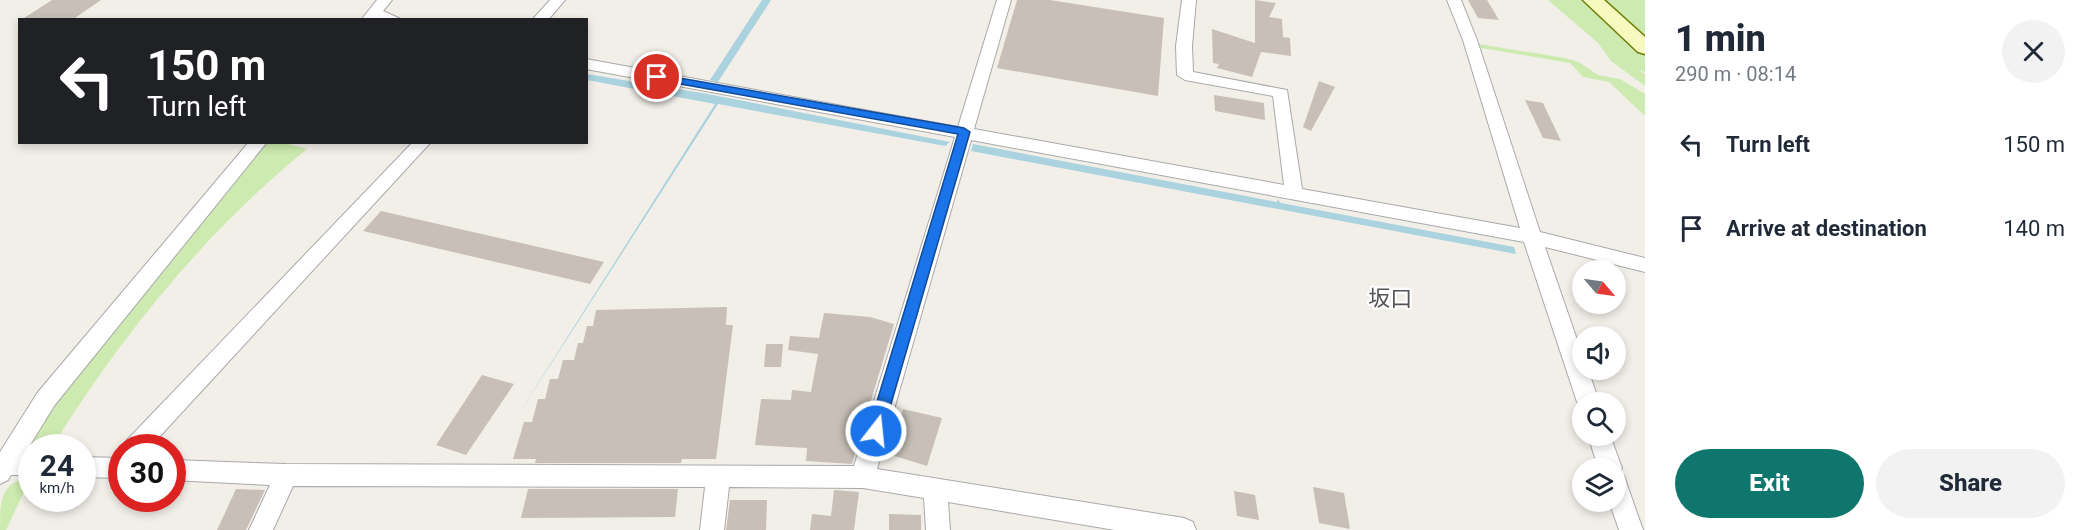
<!DOCTYPE html>
<html lang="en">
<head>
<meta charset="utf-8">
<style>
	:root { --surface:#fff; --page:#f2f2f3; --text:#1f2937; --muted:#747a83; --accent:#0f766e }
	body { margin:0; font-family:Roboto,"Noto Sans JP",sans-serif; background:var(--page); color:var(--text); height:100vh; display:flex; flex-direction:column; font-size:22px; white-space:nowrap }
	* { box-sizing:border-box; margin:0 }
	p { font-size:20px; color:var(--muted) }
	.icon { flex:none; width:33px; height:33px; fill:none; stroke:currentColor; stroke-width:2; stroke-linecap:round; stroke-linejoin:round }
	.map { position:relative; flex:1; overflow:hidden }
	.panel { display:flex; flex-direction:column; background:var(--surface); width:450px }
	.panel>* { flex:none }
	.hud { position:absolute; left:18px; top:18px; width:570px; height:126px; border-radius:0px; box-shadow:0 3px 9px #0003; background:#202124; color:#fff; overflow:hidden }
	.needle { width:39px; rotate:119deg }
	.fabs { position:absolute; left:1572px; top:260px; display:grid; gap:12px }
	.fabs a { display:grid; place-items:center; width:54px; height:54px; border-radius:50%; background:var(--surface); box-shadow:0 3px 9px #0003; font-size:30px }
	.speed { position:absolute; left:18px; top:434px; display:flex; gap:12px; font-size:30px; font-weight:700; text-align:center }
	.speed>* { display:grid; place-content:center; width:78px; height:78px; border-radius:50%; background:var(--surface); box-shadow:0 3px 9px #0003; line-height:1 }
	.speed small { font-size:15px; font-weight:400 }
	.speed .limit { border:9px solid #d22; background:#fff; color:#111 }
	.pin { position:absolute; display:grid; place-items:center; width:51px; height:51px; color:#fff; margin:-26px; border:3px solid #fff; border-radius:50%; box-shadow:0 2px 6px #0007 }
	.me { position:absolute; width:66px; margin:-33px; rotate:16deg; stroke-linejoin:round; filter:drop-shadow(0 0 4px #0008) }
	.turn { display:flex; align-items:center; gap:21px; height:126px; padding:0 30px; font-size:27px }
	.turn .icon { width:78px; height:78px; stroke-width:2.5 }
	.turn b { display:block; font-size:42px; line-height:51px }
	.round { display:grid; place-items:center; flex:none; width:63px; height:63px; border-radius:32px; background:var(--page) }
	.summary { display:flex; align-items:center; justify-content:space-between; height:102px; padding:0 30px }
	h1 { font-size:36px; font-weight:800; line-height:45px }
	.primary-button { display:flex; gap:12px; margin-top:auto; padding:12px 30px }
	.primary-button a { flex:1; height:69px; border-radius:36px; background:var(--accent); color:#fff; font-size:24px; font-weight:800; line-height:69px; text-align:center }
	.primary-button a+a { background:var(--page); color:var(--text) }
	ul { padding:0; list-style:none }
	li { display:flex; align-items:center; gap:18px; height:84px; padding:0 30px }
	li div { flex:1 }
	li b { display:block; font-size:22px }
	li em { font-style:normal }
	main { display:flex; flex:1; min-height:0 }
	.map>svg:first-child { display:block }
</style>
</head>
<body>
<main>
<div class="map">
<svg width="1645" height="530" viewBox="0 0 1645 530">
	<rect width="100%" height="100%" fill="#f2efe9"/>
	<!-- grass -->
	<g fill="#cdebb0">
		<path d="M1548 0H1585C1602 22 1625 36 1645 54V72L1638 70 1645 74V86L1611 61 1598 43Z"/>
		<path d="M1598 0H1645V43Z"/>
		<path d="M1479 44 1565 58 1579 62 1598 75 1620 79 1645 94V116L1609 82 1583 77 1570 63 1481 48Z"/>
		<path d="M266 143H285L307 149C205 232 121 336 52 447H32L31 456 25 448 42 418Z"/>
		<path d="M31 477 6 530H0C0 500 0 482 31 477Z"/>
	</g>
	<!-- water -->
	<g fill="#aad3df">
		<path d="M762 0H771L718 82 710 80Z"/>
		<path d="M587 74 708 94 950 142 945 146 718 104 504 437 715 104 587 80Z"/>
		<path d="M973 144 1277 202V199L1281 203 1514 247 1516 254 971 151Z"/>
	</g>
	<!-- building -->
	<g fill="#c7bfb8">
		<path d="M52 0H101L72 20H21Z"/>
		<path d="M1017 0H1050L1164 18 1158 96 997 68Z"/>
		<path d="M1255 0 1276 3 1269 17 1282 19 1283 37 1290 38 1291 56 1261 52 1252 77 1217 68 1219 64 1213 63 1212 29 1255 43Z"/>
		<path d="M1468 0H1487L1499 20 1478 18Z"/>
		<path d="M1319 81 1335 87 1311 131 1303 127Z"/>
		<path d="M1214 95 1264 103 1265 120 1215 111Z"/>
		<path d="M1525 100 1543 103 1561 141 1543 138Z"/>
		<path d="M381 211 508 240 604 262 590 284 363 231Z"/>
		<path d="M727 307 726 325H733L716 459H682L681 463H535L536 459H513L524 422H532L538 399H545L550 379H558L563 360H574L578 343H583L587 326H593L596 310Z"/>
		<path d="M824 313 870 317 894 324 852 464 806 461 807 448 755 445 761 399 791 400 792 390 811 392 818 354 788 350 790 336 819 338Z"/>
		<path d="M766 344H783L781 367H764Z"/>
		<path d="M482 375 514 384 466 455 436 445Z"/>
		<path d="M903 409 942 418 927 466 888 454Z"/>
		<path d="M1313 487 1344 493 1350 529 1319 523Z"/>
		<path d="M236 489 265 490 246 530H217Z"/>
		<path d="M528 489H678L675 517 521 518Z"/>
		<path d="M834 490 859 492 854 530H810L812 514 831 516Z"/>
		<path d="M1234 491 1255 495 1259 520 1237 516Z"/>
		<path d="M730 500H767L766 530H726Z"/>
		<path d="M889 514 921 515V530H889Z"/>
	</g>
	<g fill="none" stroke-linecap="round" stroke-linejoin="round">
		<defs>
			<g id="minor">
				<path d="M377 0H392L383 11 403 20H361Z"/>
				<path d="M550 0H565L548 20H532Z"/>
				<path d="M997 0H1011L974 129 1284 185 1273 96 1185 80 1177 75 1176 46 1182 0H1196L1192 46 1193 72 1287 90 1302 189 1520 228 1463 40 1447 0H1461L1477 40 1540 232 1645 258V272L1545 247 1582 354V369H1588L1599 402H1582V409L1577 402 1524 242 971 140 877 469 1184 518 1193 522 1196 530H1115L948 502 950 530H926L924 498 863 488 729 487 724 530H700L705 487 293 486 273 530H249L270 485 172 480V460L286 464 854 466 955 137 586 69V59L958 127Z"/>
				<path d="M249 142H267L54 406 24 455H32V475H11L8 480 0 484V452L38 392Z"/>
				<path d="M413 142H431L150 447H123L127 440Z"/>
				<path d="M1588 435H1610L1622 468 1619 474 1624 476 1643 530H1619L1609 501H1616V468H1598Z"/>
				<path d="M82 457 122 458V478L82 477Z"/>
			</g>
			<path id="secondary" d="M1583 0H1604L1645 37V54L1638 52Z"/>
		</defs>
		<!-- minor casing -->
		<use href="#minor" stroke="#a9a9a9" stroke-width="2"/>
		<!-- secondary casing -->
		<use href="#secondary" stroke="#707d05" stroke-width="3"/>
		<!-- minor -->
		<use href="#minor" fill="#fff" fill-rule="evenodd"/>
		<!-- secondary -->
		<use href="#secondary" fill="#f7fabf" fill-rule="evenodd"/>
	</g>
	<!-- route -->
	<path fill="#1a73e8" stroke="#114b97" stroke-width="1.5" d="M657 74 964 128 970 132 882 435H871L868 431 958 134 653 79V75Z"/>
	<g text-anchor="middle" dominant-baseline="central" stroke-width="4.5" stroke-linejoin="round" paint-order="stroke">
		<!-- neighbourhood labels -->
		<g font-size="22" fill="#555" stroke="#fff">
			<text x="1390" y="298">坂口</text>
		</g>
	</g>
</svg>
<div class="fabs">
<a><svg class="needle" viewBox="-14 -14 28 28"><path d="M0-13l5 13h-10z" fill="#e53935"/><path d="M0 13l5-13h-10z" fill="#747a83"/></svg></a>
<a><svg class="icon" aria-label="sound" viewBox="0 0 24 24"><path d="M4 9h4l5-4v14l-5-4H4zM17 9q2 3 0 6"/></svg></a>
<a><svg class="icon" aria-label="search" viewBox="0 0 24 24"><circle cx="10" cy="10" r="6"/><path d="M15 15l6 6"/></svg></a>
<a><svg class="icon" aria-label="layers" viewBox="0 0 24 24"><path d="M12 4l9 5-9 5-9-5zM3 14l9 5 9-5"/></svg></a>
</div>
<div class="speed"><div>24<small>km/h</small></div><div class="limit">30</div></div>
<div class="pin" style="left:657px;top:77px;background:#d93025"><svg class="icon" aria-label="arrive" viewBox="0 0 24 24"><path d="M6 21V4h12l-3 4 3 4H6"/></svg></div>
<svg class="me" style="left:876px;top:431px" viewBox="-20 -20 40 40"><circle r="17" fill="#1a73e8" stroke="#fff" stroke-width="3"/><path d="M0-11L8 9 0 5-8 9z" fill="#fff"/></svg>
<div class="hud">
<div class="turn"><svg class="icon" aria-label="left" viewBox="0 0 24 24"><path d="M17 20v-9H6M10 6l-5 5 5 5"/></svg><div><b>150 m</b>Turn left</div></div>
</div>
</div>
<section class="panel">
<div class="summary"><div><h1>1 min</h1><p>290 m · 08:14</p></div><a class="round"><svg class="icon" aria-label="close" viewBox="0 0 24 24"><path d="M6 6l12 12M18 6L6 18"/></svg></a></div>
<ul>
<li><svg class="icon" aria-label="left" viewBox="0 0 24 24"><path d="M17 20v-9H6M10 6l-5 5 5 5"/></svg><div><b>Turn left</b></div><em>150 m</em></li>
<li><svg class="icon" aria-label="arrive" viewBox="0 0 24 24"><path d="M6 21V4h12l-3 4 3 4H6"/></svg><div><b>Arrive at destination</b></div><em>140 m</em></li>
</ul>
<div class="primary-button"><a>Exit</a><a>Share</a></div>
</section>
</main>
</body>
</html>
